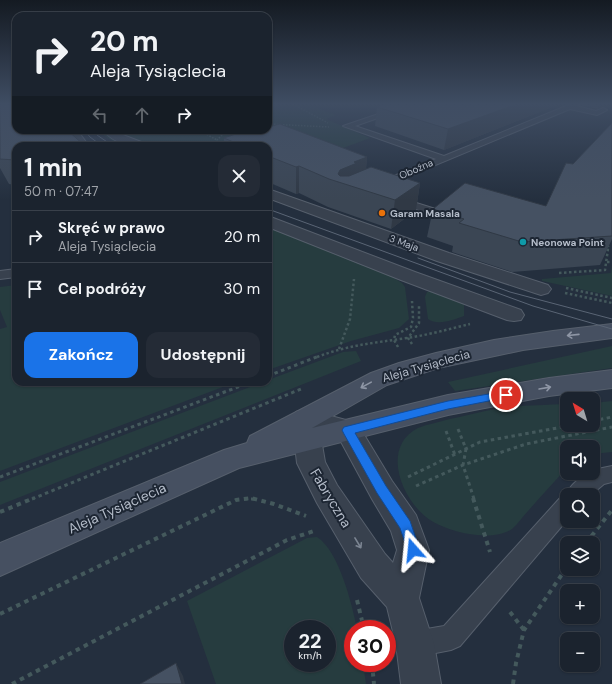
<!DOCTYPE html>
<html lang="pl">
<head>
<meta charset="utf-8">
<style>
	:root { --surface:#1b232e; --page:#242b36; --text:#f1f3f6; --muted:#a0a4aa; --line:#39404a; --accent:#1a73e8 }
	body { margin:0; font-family:"DM Sans",sans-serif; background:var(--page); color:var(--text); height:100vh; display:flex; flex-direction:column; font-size:15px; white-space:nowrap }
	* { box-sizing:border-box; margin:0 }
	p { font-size:13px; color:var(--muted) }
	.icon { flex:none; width:22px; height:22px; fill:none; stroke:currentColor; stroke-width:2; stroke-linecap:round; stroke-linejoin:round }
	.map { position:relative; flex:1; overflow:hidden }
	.side { position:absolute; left:12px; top:142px; width:260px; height:244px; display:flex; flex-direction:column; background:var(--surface); border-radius:12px; box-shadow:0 1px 3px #0004,0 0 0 1px var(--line) }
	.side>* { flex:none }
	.hud { position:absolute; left:12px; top:12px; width:260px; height:122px; border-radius:12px; box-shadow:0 1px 3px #0004,0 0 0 1px var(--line); background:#1b232e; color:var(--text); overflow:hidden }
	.needle { width:26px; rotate:322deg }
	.tools { position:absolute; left:560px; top:392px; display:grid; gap:8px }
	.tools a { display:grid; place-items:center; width:40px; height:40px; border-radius:8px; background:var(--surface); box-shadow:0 1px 3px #0004,0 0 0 1px var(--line); font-size:20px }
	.speed { position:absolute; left:284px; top:620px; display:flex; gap:8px; font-size:20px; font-weight:700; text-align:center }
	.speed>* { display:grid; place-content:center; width:52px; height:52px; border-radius:50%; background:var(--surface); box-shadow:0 1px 3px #0004,0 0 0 1px var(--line); line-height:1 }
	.speed small { font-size:10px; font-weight:400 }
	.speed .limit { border:6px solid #d22; background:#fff; color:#111 }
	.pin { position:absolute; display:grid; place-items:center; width:34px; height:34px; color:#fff; margin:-17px; border:2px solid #fff; border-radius:50%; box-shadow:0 1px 4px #0007 }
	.me { position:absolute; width:44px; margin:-22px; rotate:342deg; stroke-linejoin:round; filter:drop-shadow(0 0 3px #0008) }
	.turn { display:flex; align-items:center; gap:14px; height:84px; padding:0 12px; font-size:18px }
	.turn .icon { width:52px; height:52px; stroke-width:2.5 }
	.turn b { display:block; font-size:28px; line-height:34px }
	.lanes { display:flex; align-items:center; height:38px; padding:0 12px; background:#0003; justify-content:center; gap:20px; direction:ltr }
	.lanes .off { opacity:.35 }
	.round { display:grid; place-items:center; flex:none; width:42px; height:42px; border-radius:12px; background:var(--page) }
	.headline { display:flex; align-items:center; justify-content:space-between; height:68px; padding:0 12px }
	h1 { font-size:24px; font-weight:700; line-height:30px }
	.button { display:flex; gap:8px; margin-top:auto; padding:8px 12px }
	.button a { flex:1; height:46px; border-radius:12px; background:var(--accent); color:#fff; font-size:16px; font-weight:700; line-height:46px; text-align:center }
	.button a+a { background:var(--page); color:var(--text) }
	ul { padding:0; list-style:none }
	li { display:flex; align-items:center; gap:12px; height:52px; padding:0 12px; border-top:1px solid var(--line) }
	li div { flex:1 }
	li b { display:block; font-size:15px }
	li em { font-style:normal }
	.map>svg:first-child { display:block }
</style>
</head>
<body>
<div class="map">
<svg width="612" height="684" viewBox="0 0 612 684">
	<rect width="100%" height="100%" fill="#242f3e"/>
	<!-- green -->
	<g fill="#263c3f" fill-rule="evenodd">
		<path d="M268 104H307L336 115 326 119 370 138 319 157 268 146H121L103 135 127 130H154L156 132 163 130H268Z"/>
		<path d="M268 224 386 273 402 283 405 287 409 319 399 328 351 341 268 370Z"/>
		<path d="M612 265V296L542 281V279L611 273Z"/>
		<path d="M16 285V382H236L0 471V329L7 327 0 310V287Z"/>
		<path d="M431 291 464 304V316C453 320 438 326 428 319L425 297 427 292Z"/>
		<path d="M612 346V368L455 391 448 382Z"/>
		<path d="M356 351 361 361 0 505V482L263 382H268V380L343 352Z"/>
		<path d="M612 401V452L593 454V447H567V468C554 482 541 496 528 511 523 516 518 524 512 529 491 543 445 532 426 517 401 497 381 447 418 428 428 424 440 422 450 419 470 415 490 409 510 407 529 405 548 405 567 404V425H593V403Z"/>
		<path d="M317 537C339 551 352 604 357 629H353V663H363L366 684H216L187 601 307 538ZM293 629H327V663H293Z"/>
	</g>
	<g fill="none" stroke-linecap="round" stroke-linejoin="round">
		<defs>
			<g id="service">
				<path d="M408 104H418L355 126 444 156 571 104H580L577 106 596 111 603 108 607 110 597 115 570 109 385 186H379L377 184 379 182 436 159 343 126Z"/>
				<path d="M397 197 442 211 443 213 438 216 393 202 392 200Z"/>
				<path d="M16 269V277L0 279V271Z"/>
				<path d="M612 466V482L604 484 591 495H567V520L460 646 451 650 415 657 406 653 402 644 406 635 415 631 444 626 560 498 566 496C568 487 583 473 593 473V470Z"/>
			</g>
			<g id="pedestrian">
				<path d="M65 130H77L89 146H77Z"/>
				<path d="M103 130H116L123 135 144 143 146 146C130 146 114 144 103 130Z"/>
				<path d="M268 189 449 253 548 285 551 289 548 293 541 295 437 261 268 198Z"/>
				<path d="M268 216 415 272 521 310 524 315 521 320 514 321 507 320 401 280 268 227Z"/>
			</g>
			<path id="minor" d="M305 409 357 423 392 481 416 515 429 550 419 598 434 644 441 684H401L396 644 387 607 361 578 317 503 297 463 292 419 296 412ZM320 433 339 438 372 499 391 531 397 550 393 563 385 554 337 485 325 462Z"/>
			<path id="secondary" d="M612 324V338L523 350 438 368 387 385 312 428 448 395 549 378 612 370V388L549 396 448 415 239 468 0 576V543L224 450 247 443 250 436 371 373 399 363 436 353 494 340 553 331Z"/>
		</defs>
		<!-- service casing -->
		<use href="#service" stroke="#565f6c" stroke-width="2"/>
		<!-- pedestrian casing -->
		<use href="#pedestrian" stroke="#565f6c" stroke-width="2"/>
		<!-- minor casing -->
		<use href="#minor" stroke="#565f6c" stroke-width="2"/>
		<!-- secondary casing -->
		<use href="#secondary" stroke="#565f6c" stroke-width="2"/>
		<!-- path-far3 -->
		<g stroke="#44595c" stroke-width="1.5" stroke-dasharray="1.5 1.5" stroke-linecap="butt">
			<path d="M293 104 328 123"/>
			<path d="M268 124 329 127"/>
			<path d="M199 130 217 140"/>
			<path d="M219 146 217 140 227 130"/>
			<path d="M608 250 609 244"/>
		</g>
		<!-- path-far2 -->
		<g stroke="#44595c" stroke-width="2.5" stroke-dasharray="2.5 2.5" stroke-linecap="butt">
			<path d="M607 262H612"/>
			<path d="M559 273 605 270 608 249"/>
			<path d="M566 288 612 298"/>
			<path d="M565 293 612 303"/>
			<path d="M412 344 408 338 419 323V305"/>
			<path d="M398 347 394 340 395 335 411 327 413 318 412 301"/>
			<path d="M339 349 350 319 354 279"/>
			<path d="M317 357C348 345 374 343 407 338 428 335 449 329 470 324"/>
		</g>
		<!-- path-far1 -->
		<g stroke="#44595c" stroke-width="3" stroke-dasharray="3.5 3.5" stroke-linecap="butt">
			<path d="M268 376 319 356"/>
			<path d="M593 421 612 417"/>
			<path d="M458 429 466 449 463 465 474 499"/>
			<path d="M446 431 455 455"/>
			<path d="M0 477 251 382"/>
			<path d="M408 477 480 442 574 425"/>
			<path d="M416 486 463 465 526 444 612 427"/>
			<path d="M32 499 301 389"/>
			<path d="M244 499H255"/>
		</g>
		<!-- path -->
		<g stroke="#44595c" stroke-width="4" stroke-dasharray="4.5 4.5" stroke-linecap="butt">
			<path d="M473 498 490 552"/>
			<path d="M0 512 34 498"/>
			<path d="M586 543 612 510"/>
			<path d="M357 600 364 629"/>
			<path d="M510 612 524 630"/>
			<path d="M0 614 236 500 251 498 274 504 306 516"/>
			<path d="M372 663 374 684"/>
			<path d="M12 684 287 540 314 531"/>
			<path d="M513 684 516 663 524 630 567 567"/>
		</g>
		<!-- service -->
		<use href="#service" fill="#38414e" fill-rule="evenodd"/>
		<!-- pedestrian -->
		<use href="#pedestrian" fill="#38414e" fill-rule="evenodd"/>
		<!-- minor -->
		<use href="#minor" fill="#38414e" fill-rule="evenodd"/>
		<!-- secondary -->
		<use href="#secondary" fill="#465061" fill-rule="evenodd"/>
		<!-- tram -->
		<g stroke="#5a6575" stroke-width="1">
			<path d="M84 130 90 137 102 146"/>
			<path d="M93 130 97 135 113 146"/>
			<path d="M268 209 533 306 612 329"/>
			<path d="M418 258 510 292 612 319"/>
		</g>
	</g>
	<!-- wall -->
	<g fill="#3b4654">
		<path d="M0 104 16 130H71L73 135 16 146V185L9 184 0 168Z"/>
		<path d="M380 104H560L444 150 375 126 377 107 383 105Z"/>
		<path d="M581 104H602L600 108 598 109 581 105Z"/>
		<path d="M612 123V239L600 265 512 272 452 252 453 246 427 237 433 209 546 206 573 164Z"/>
		<path d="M280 124 367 157 366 169 371 167 420 183 416 210 391 229 328 207 299 193 296 194 268 182V146H224V138L248 130H268V125L272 126Z"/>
		<path d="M78 130H102L103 132 83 135Z"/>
	</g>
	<!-- shaded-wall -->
	<g fill="#303945">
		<path d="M517 104H560L444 150 448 129Z"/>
		<path d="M599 104H602L600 108 598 109Z"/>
		<path d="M64 130H71L76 146Z"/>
		<path d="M81 130H102L103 132 83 135Z"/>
		<path d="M367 157 365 183 337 182 338 174 340 170 354 162Z"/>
		<path d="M299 166V193L296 194V167Z"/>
		<path d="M420 183 416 210 391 229 395 200Z"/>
		<path d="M176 663 183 676 185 684H182Z"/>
	</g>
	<!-- building -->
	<g fill="#455162" stroke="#303945">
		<path d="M0 104H16V130H67L85 146H16V160L0 159Z"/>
		<path d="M386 104H517L448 129 377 107Z"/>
		<path d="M612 123V236L522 242 459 223 464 219 433 209 465 183 546 206 566 163 573 164Z"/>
		<path d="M280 124 367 157 354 162 357 163 340 170 338 174 340 176H349L371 167 420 183 395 200 329 179 299 166 296 167 268 156V146H243L224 138 248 130H268V125L272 126Z"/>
		<path d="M176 663 182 684H140Z"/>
	</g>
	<!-- one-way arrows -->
	<defs><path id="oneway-shaft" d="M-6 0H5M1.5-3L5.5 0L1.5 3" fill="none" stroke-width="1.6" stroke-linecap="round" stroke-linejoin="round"/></defs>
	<g stroke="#8e96a5">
		<use href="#oneway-shaft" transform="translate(573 335) rotate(174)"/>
		<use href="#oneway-shaft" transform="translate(366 385) rotate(151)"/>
		<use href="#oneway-shaft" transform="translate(545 388) rotate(-10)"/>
	</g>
	<use stroke="#7c8592" href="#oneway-shaft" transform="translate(358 543) rotate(59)"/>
	<!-- sky -->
	<linearGradient id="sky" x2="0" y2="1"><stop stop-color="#141a22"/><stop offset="0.52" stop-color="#3f4d63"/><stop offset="1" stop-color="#3f4d63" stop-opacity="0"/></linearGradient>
	<rect width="612" height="200" fill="url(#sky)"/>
	<!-- route -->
	<path fill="#1a73e8" stroke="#114b97" d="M506 391 509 392 511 395 509 397 448 409 355 433 386 486 410 521 420 550 418 555 413 557 409 555 400 528 377 493 344 434 342 430 344 427 448 401Z"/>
	<!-- markers -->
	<circle fill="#e8710a" stroke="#1d2633" stroke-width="1.5" cx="382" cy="213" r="4"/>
	<circle fill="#0f9aa8" stroke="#1d2633" stroke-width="1.5" cx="523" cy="242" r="4"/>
	<g text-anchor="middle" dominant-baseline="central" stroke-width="4" stroke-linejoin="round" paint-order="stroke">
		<!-- far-street labels -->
		<g font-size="10" fill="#b4bcc9" stroke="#1d2633">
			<text transform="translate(416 169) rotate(-23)">Oboźna</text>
			<text transform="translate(404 243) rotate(20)">3 Maja</text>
		</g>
		<!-- far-poi labels -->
		<g font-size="10" font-weight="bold" fill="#b4bcc9" stroke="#1d2633" text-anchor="start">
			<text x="390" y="213">Garam Masala</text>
			<text x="531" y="242">Neonowa Point</text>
		</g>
		<!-- street labels -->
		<g font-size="12" fill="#b4bcc9" stroke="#1d2633">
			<text transform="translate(426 366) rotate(-16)">Aleja Tysiąclecia</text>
		</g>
		<!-- near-street labels -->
		<g font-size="14" fill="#b4bcc9" stroke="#1d2633">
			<text transform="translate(331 498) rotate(59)">Fabryczna</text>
			<text transform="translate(117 508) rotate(-24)">Aleja Tysiąclecia</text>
		</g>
	</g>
</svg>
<div class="tools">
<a><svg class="needle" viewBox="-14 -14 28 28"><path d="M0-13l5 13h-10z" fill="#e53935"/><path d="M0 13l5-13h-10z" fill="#a0a4aa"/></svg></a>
<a><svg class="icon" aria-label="sound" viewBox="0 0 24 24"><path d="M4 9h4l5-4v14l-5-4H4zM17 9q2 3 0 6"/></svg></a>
<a><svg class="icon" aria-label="search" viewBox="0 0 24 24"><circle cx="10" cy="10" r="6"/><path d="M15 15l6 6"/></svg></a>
<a><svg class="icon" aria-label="layers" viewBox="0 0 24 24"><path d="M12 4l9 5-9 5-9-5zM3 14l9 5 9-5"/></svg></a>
<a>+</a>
<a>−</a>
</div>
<div class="speed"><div>22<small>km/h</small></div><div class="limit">30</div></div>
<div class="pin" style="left:506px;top:395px;background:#d93025"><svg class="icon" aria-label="arrive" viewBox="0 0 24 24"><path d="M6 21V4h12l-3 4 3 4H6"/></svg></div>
<svg class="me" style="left:413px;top:550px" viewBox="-20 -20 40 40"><path d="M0-17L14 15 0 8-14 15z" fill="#1a73e8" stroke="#fff" stroke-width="4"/></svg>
<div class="hud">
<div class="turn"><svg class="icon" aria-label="right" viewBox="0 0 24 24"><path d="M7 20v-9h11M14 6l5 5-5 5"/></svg><div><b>20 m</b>Aleja Tysiąclecia</div></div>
<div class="lanes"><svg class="icon off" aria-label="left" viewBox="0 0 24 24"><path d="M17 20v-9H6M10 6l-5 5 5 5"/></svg><svg class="icon off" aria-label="ahead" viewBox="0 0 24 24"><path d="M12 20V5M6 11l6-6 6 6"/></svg><svg class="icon" aria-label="right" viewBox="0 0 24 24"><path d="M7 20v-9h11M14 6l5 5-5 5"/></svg></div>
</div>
<section class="side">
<div class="headline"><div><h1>1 min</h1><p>50 m · 07:47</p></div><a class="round"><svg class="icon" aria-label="close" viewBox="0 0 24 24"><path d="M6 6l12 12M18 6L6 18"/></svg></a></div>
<ul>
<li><svg class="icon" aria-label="right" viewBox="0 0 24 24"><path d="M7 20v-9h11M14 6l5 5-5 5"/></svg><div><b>Skręć w prawo</b><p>Aleja Tysiąclecia</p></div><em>20 m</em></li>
<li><svg class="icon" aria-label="arrive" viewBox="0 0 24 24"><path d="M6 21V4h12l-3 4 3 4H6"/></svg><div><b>Cel podróży</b></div><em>30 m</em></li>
</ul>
<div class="button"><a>Zakończ</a><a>Udostępnij</a></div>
</section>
</div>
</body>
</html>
